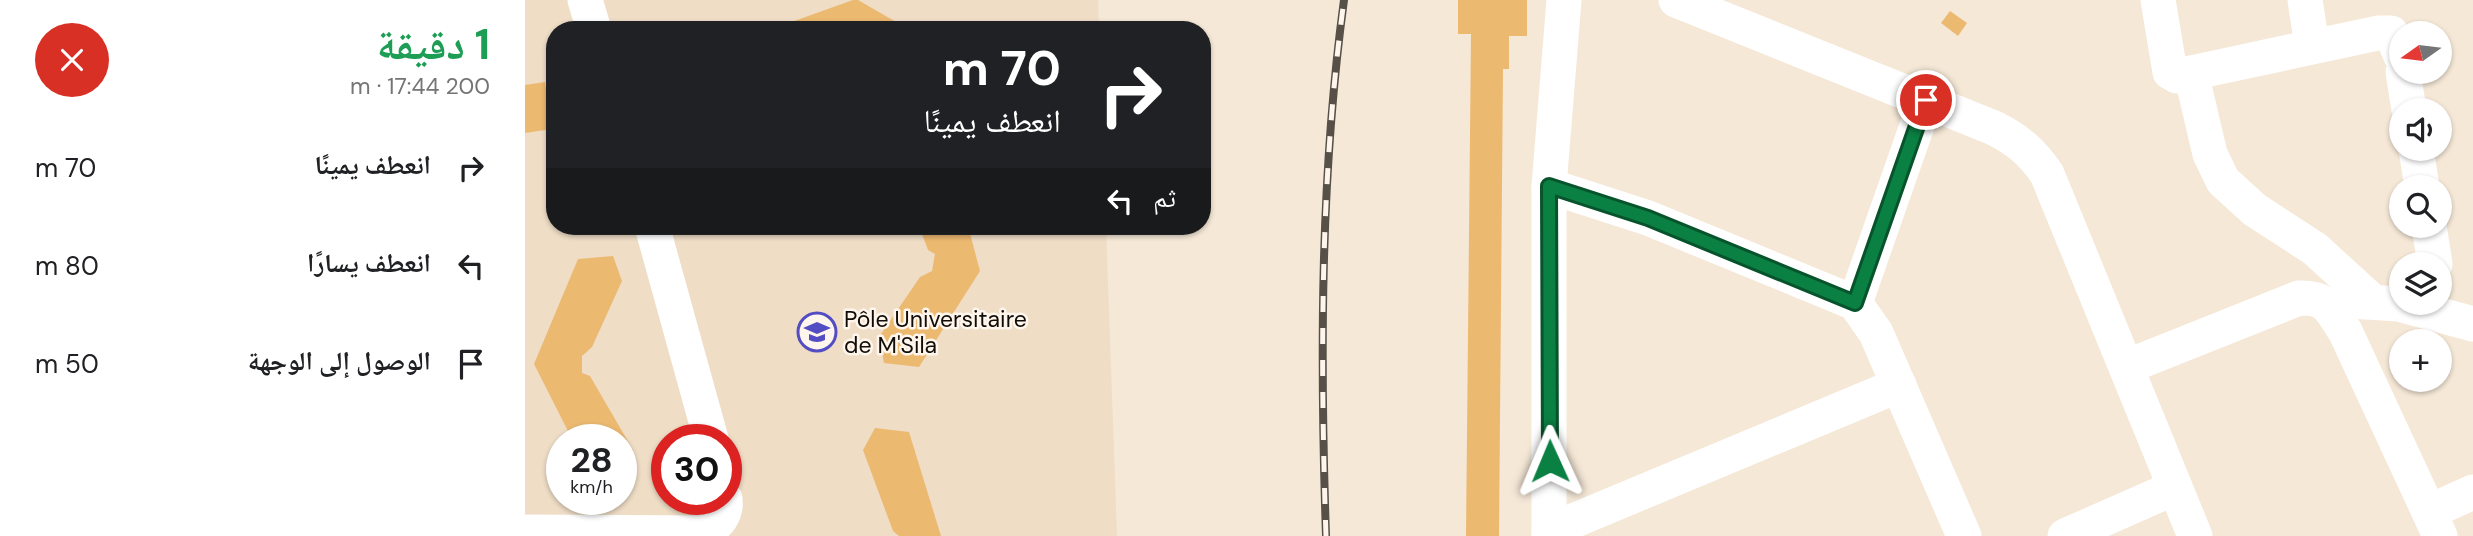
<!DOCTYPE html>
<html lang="ar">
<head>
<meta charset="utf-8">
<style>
	:root { --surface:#fff; --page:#f6f6f6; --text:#202124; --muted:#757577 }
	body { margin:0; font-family:"DM Sans","Noto Naskh Arabic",sans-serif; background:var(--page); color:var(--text); direction:rtl; height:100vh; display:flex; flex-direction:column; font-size:26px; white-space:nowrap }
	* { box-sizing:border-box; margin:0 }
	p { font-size:23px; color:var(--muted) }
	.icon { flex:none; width:38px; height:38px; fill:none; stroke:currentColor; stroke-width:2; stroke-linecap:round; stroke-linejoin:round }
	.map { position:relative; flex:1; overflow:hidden; direction:ltr }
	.side { display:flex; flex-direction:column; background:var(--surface); width:525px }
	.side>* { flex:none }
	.banner { position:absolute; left:21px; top:21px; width:665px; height:214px; border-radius:28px; box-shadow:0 2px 5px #0004; direction:rtl; background:#202124; color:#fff; overflow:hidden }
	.needle { width:46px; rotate:256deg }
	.controls { position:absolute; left:1864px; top:21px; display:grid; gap:14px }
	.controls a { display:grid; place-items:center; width:63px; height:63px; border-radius:50%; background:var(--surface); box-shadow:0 2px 5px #0004; font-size:35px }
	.speed { position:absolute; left:21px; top:424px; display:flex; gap:14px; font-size:35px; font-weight:700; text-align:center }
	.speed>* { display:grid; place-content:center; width:91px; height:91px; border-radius:50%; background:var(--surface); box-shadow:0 2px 5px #0004; line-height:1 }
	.speed small { font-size:18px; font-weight:400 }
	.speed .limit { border:10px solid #d22; background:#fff; color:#111 }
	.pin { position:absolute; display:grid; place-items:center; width:60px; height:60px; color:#fff; margin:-30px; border:4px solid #fff; border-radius:50%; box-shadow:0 2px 7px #0007 }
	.me { position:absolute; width:77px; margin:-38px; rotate:359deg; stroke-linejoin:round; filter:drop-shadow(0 0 5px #0008) }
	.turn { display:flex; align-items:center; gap:24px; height:147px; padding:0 35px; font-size:32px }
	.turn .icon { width:91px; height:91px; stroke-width:2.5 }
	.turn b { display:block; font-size:49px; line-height:60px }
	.then { display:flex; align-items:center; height:66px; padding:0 35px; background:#0003; gap:14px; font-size:26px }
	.round { display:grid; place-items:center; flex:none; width:74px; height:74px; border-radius:37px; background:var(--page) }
	.headline { display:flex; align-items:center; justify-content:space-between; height:119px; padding:0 35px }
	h1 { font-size:42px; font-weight:700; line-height:52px; color:#1e9e55 }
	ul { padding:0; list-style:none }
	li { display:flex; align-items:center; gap:21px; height:98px; padding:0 35px }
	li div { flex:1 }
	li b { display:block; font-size:26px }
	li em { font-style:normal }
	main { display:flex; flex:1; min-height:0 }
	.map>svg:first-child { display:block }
</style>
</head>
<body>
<main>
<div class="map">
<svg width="1948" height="536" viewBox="0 0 1948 536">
	<rect width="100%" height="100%" fill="#f5e8d7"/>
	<!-- built -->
	<path fill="#efddc6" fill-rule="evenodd" d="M0 0H573L574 30H30V226H581L592 536H0ZM37 439H96V499H37ZM142 439H201V499H142Z"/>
	<!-- building -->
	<g fill="#ecb971">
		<path d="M328 0H333L385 30H244Z"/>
		<path d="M933 0H1002V36H984V69H978L974 536H941L946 34H933Z"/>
		<path d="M1425 11 1442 23 1433 36 1416 23Z"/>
		<path d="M20 82 27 129 0 133V85Z"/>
		<path d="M394 226H443L455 271 394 367 359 363 354 337 395 277 407 271 410 254 403 250Z"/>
		<path d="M88 256 97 281 67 347 57 356V373L65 376 108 450 100 473 96 474V439H47L9 364 53 259Z"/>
		<path d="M350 428 384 432 416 536H374L368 531 338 450Z"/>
	</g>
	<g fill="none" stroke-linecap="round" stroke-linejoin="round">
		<!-- minor -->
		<g stroke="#fff" stroke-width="35">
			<path d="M60 0 69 30"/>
			<path d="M1151 0 1469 128C1493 140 1507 152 1522 174L1670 536"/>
			<path d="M1633 0 1645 72 1652 76 1853 33H1866L1876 56"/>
			<path d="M1780 0 1787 46"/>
			<path d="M1878 72 1884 110"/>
			<path d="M1666 73 1685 154 1698 181 1730 210 1790 249 1847 301"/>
			<path d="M1891 149 1897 187"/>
			<path d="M1024 186 1123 218 1330 303 1351 333 1439 536"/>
			<path d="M127 226 186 439"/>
			<path d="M1904 226 1910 264"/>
			<path d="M1825 301 1874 304 1948 324"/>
			<path d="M1330 303 1401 100"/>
			<path d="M1601 367 1774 298C1803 297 1805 309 1820 331L1904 512"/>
			<path d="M1024 531 1374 385"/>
			<path d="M0 532 181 533C193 523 202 515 200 499"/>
			<path d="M1024 536V186L1039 0"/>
			<path d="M1540 536 1649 488"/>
			<path d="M1915 536 1904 512 1948 492"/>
		</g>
		<defs>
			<path id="rail" d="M801 536C795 358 795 177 819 0"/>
		</defs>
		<!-- rail casing -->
		<use href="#rail" stroke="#575048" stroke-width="8"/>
		<!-- rail -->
		<use href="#rail" stroke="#fef6ec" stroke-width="5" stroke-dasharray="16" stroke-linecap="butt"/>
	</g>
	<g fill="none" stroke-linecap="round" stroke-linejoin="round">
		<defs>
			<path id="route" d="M1025 461 1024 186 1123 218 1330 303 1401 100"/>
		</defs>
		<!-- route casing -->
		<use href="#route" stroke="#07532c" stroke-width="18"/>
		<!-- route -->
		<use href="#route" stroke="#0b8043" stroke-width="12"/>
	</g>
	<!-- icons -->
	<defs>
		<symbol id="university-ring" viewBox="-11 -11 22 22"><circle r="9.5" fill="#fef6ec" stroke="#534dc4" stroke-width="1.5"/><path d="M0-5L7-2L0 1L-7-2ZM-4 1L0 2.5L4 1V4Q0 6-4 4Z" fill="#534dc4"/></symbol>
	</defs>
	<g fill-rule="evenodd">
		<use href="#university-ring" x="270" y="310" width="44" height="44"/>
	</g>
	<g text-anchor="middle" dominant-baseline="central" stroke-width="5" stroke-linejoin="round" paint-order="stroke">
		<!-- poi labels -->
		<g font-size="23" fill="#100c07" stroke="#fef6ec" text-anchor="start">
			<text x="319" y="319">Pôle Universitaire<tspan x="319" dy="26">de M'Sila</tspan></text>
		</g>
	</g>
</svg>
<div class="controls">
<a><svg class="needle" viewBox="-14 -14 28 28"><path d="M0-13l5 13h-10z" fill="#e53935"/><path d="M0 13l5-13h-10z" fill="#757577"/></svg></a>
<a><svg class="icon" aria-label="sound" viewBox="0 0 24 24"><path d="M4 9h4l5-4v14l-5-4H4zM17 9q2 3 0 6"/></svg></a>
<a><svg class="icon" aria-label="search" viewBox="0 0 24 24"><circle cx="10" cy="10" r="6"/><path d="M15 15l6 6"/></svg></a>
<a><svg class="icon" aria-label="layers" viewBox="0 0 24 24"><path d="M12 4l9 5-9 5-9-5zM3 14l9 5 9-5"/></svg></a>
<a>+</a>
</div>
<div class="speed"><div>28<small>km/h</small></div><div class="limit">30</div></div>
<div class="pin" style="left:1401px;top:100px;background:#d93025"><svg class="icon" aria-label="arrive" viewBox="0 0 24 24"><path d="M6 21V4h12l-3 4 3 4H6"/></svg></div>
<svg class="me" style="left:1025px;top:461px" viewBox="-20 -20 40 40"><path d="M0-17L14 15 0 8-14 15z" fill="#0b8043" stroke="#fff" stroke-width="4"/></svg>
<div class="banner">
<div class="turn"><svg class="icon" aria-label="right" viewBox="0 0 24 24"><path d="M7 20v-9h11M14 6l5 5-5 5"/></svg><div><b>70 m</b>انعطف يمينًا</div></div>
<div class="then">ثم<svg class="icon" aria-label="left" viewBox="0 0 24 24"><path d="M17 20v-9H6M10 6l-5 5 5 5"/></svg></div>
</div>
</div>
<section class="side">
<div class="headline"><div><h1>1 دقيقة</h1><p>200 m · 17:44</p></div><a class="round" style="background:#d93025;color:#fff"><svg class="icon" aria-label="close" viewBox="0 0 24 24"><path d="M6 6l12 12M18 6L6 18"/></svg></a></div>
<ul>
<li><svg class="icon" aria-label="right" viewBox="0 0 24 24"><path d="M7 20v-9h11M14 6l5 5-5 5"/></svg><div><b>انعطف يمينًا</b></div><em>70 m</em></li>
<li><svg class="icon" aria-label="left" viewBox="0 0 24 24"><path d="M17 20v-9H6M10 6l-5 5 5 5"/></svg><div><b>انعطف يسارًا</b></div><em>80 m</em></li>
<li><svg class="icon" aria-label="arrive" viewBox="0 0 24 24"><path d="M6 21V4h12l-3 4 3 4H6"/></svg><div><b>الوصول إلى الوجهة</b></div><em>50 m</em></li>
</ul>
</section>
</main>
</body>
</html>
